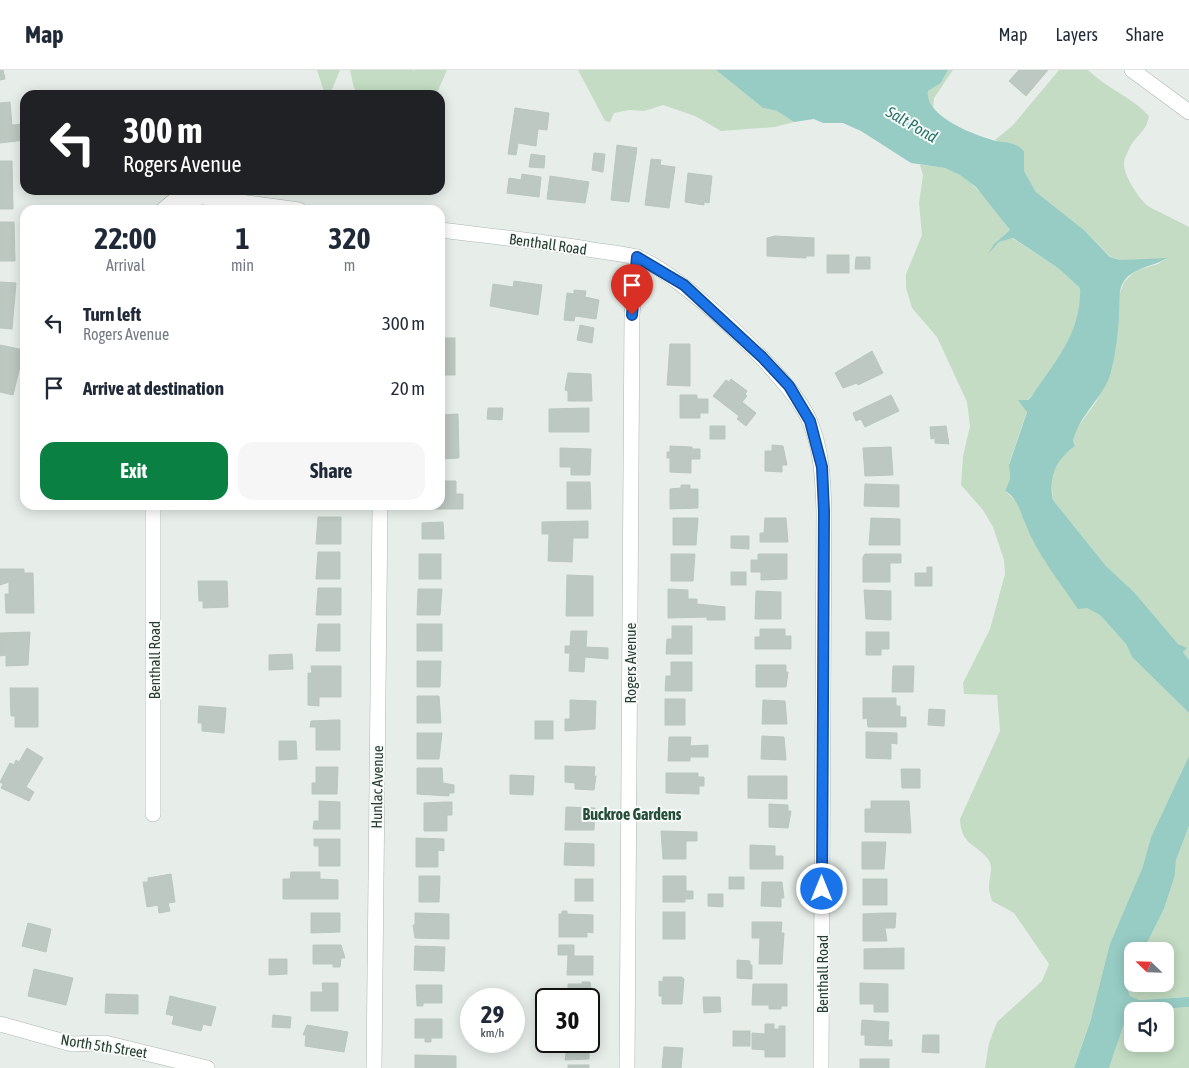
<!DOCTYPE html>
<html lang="en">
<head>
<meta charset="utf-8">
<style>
	:root { --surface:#fff; --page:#f6f6f7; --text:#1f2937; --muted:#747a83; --line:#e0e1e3; --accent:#0b8043 }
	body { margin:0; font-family:"Asap Condensed",sans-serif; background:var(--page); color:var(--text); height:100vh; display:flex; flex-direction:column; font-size:19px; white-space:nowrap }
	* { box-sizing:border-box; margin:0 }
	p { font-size:16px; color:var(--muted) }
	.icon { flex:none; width:28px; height:28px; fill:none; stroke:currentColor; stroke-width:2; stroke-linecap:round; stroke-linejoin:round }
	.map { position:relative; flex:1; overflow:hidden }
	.panel { position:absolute; left:20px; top:135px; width:425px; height:305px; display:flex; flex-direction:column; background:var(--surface); border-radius:15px; box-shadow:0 2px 12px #0003 }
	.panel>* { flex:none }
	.guide { position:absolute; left:20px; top:20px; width:425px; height:105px; border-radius:15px; box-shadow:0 2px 12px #0003; background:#202124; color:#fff; overflow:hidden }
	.needle { width:32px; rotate:293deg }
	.fabs { position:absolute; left:1124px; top:872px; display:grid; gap:10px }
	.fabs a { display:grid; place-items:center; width:50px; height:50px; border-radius:10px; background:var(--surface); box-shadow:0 2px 12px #0003; font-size:25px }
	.speed { position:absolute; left:460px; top:918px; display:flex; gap:10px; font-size:25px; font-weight:700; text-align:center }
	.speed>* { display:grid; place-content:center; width:65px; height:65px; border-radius:50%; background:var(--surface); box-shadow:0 2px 12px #0003; line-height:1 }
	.speed small { font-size:12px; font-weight:400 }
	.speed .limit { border:2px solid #111; border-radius:8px; background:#fff; color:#111 }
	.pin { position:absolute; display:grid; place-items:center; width:42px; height:42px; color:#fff; margin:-51px -21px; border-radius:50% 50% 50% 0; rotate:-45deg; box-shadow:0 0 5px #0007 }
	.pin .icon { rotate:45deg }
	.me { position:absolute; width:55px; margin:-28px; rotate:0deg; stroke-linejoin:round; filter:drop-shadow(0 0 4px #0008) }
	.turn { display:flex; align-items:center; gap:18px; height:105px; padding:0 20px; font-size:22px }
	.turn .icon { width:65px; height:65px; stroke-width:2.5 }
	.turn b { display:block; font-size:35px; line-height:42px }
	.eta { display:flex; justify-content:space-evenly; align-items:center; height:85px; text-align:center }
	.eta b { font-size:30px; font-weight:700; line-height:35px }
	.action { display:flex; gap:10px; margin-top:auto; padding:10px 20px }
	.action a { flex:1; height:58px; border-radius:15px; background:var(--accent); color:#fff; font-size:20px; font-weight:700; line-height:58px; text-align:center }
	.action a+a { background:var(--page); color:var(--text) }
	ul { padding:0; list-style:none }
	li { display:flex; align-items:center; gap:15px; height:65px; padding:0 20px }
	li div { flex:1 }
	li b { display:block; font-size:19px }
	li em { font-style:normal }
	header { display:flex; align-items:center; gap:30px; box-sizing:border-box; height:70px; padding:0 25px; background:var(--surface); border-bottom:1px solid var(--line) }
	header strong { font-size:24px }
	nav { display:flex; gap:28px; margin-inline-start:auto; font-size:18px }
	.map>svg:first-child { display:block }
</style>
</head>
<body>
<header>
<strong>Map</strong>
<nav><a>Map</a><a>Layers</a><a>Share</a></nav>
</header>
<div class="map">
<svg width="1189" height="998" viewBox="0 0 1189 998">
	<rect width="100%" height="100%" fill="#e7eee9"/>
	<!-- green -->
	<g fill="#c3dcc3">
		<path d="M317 0H340L330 24 325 25Z"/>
		<path d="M350 0H413L414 2V0H447L437 23 433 25H359L354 18Z"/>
		<path d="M578 0H716L763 38 777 41 794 52 775 57 721 61 695 46 663 35 644 41 629 40 614 43 610 52 605 51Z"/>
		<path d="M948 0H953L934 28 933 39 927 26 928 21 941 13Z"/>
		<path d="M1059 0H1088C1106 18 1132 27 1149 46 1147 60 1138 64 1131 75 1129 80 1124 88 1124 93 1123 105 1141 133 1151 138 1164 144 1176 150 1189 157V590L1183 582 1186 578 1178 574 1135 523 1106 496 1053 430 1051 406 1063 384 1075 376 1073 371 1075 361 1096 332 1112 300 1119 241V226L1124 212 1135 201 1158 194 1166 189 1120 190 1111 187 1084 160 1036 122 1024 101V81L995 70 1013 55Z"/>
		<path d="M920 95C928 96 937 96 944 98 974 106 992 138 1010 160L994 174 990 181 999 172 1012 168 1058 198 1080 218C1080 227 1081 236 1079 245 1073 267 1041 322 1022 334L1027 341 1009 394 1010 409 1005 421 1016 431 1027 458 1045 491 1059 510 1087 538 1100 545 1126 574 1132 587 1189 643V686L1151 767 1142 799 1074 998H985L989 973 997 952 1042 911 1049 894 1014 843 992 831C991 826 988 821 989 816 989 807 994 797 988 789 975 773 961 775 960 749L1000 661 997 625 964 624 963 613 990 559 1005 504 1004 490 993 457 983 440 961 415 963 386 970 356 967 332 937 267 912 238 906 218V204L922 165 919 133 923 105Z"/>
		<path d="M1189 756V927L1138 930 1130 926 1128 921 1132 903V914H1165V881H1143L1164 839 1175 805 1176 790Z"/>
		<path d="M1189 937V998H1109L1126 948 1132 944V974H1165V941H1140Z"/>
	</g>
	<!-- water -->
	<g fill="#96ccc4">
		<path d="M716 0H948L941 13 928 21C924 47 977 66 996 71 1008 73 1015 72 1024 81V101L1036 122 1084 160 1110 187 1120 190 1167 188C1153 197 1134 197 1124 211 1118 220 1120 231 1119 241 1119 259 1116 280 1112 298 1107 325 1079 344 1073 371L1075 376C1056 389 1048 407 1053 430L1106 496 1135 523 1178 574 1187 578 1183 582 1189 590V643L1132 587 1126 574 1100 545 1087 538 1078 539C1059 511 1037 484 1025 453 1020 442 1017 427 1005 421L1010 409 1009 395 1027 342 1018 330H1028L1031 327C1055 292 1082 262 1080 218L1058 198 1013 168 999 172 988 184 994 174 1010 160 976 117 960 105 945 98 911 93 861 61 843 53H823L814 49 794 52 777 41 763 38Z"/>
		<path d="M1189 686V756L1176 790 1175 805 1164 839 1143 881H1132V903L1128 921 1130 926 1139 930 1189 927V937L1132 941 1126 948 1109 998H1074L1091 949 1110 874 1142 799 1151 767Z"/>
	</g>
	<!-- building -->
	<g fill="#bcc8c1" stroke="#bac7be">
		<path d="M0 0H3L5 9 0 10Z"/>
		<path d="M1019 0H1048L1026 26 1009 11Z"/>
		<path d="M10 32 12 55 23 54 25 70 0 73V33Z"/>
		<path d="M515 38 549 43 547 60 538 59 536 76 518 73 516 85 508 84Z"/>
		<path d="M617 75 637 78 629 132 611 130Z"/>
		<path d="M594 83 605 84 603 102 592 100Z"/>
		<path d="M531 84 545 86 544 98 529 97Z"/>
		<path d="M651 89 661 90 660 95 675 97 669 138 645 135Z"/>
		<path d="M0 91H12L13 139H0Z"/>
		<path d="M688 103 712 106 709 133 704 132V135L685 132Z"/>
		<path d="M522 104 541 107 539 127 507 123 509 108 521 110Z"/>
		<path d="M550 106 589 112 585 133 547 129Z"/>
		<path d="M0 152H14L15 191H0Z"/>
		<path d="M775 166 814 168V186H806V188L767 186V168Z"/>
		<rect x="827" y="185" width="22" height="18"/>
		<path d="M856 187H870V199H855Z"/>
		<path d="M514 211 542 215 538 245 490 236 493 214 513 217Z"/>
		<path d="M0 212 16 213 12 259 0 258Z"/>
		<path d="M574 220 586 221 585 227 599 230 596 249 575 246 574 251 564 250 567 223 574 224Z"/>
		<path d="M580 255 594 258 592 273 577 270Z"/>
		<rect x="440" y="268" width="15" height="37"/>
		<path d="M670 274H690V316L667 315Z"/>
		<path d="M0 275 24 280 13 325 0 322Z"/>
		<path d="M872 281 883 303 858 315 857 313 843 318 835 303Z"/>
		<path d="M568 303 591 304 592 331H568V321L565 320Z"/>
		<path d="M731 309 747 321 745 324 747 326 742 332 756 343 746 356 737 349 739 346 713 326 726 310 729 312Z"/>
		<path d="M680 325H697V329H708V343H700V348H680Z"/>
		<path d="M891 325 899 341 865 357 861 349 856 351 853 343Z"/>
		<path d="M488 338H503L502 350 487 349Z"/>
		<path d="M589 338V362H549V339Z"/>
		<path d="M458 344 459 388 440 389 441 345Z"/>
		<rect x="710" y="356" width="15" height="13"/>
		<path d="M946 356 949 374 935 373V368L931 369 930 357Z"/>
		<path d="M772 375 783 376 787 395H782V402L765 401V381H772Z"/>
		<path d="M670 376 692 377V379H700V389H691V403L670 402V388H667V382H670Z"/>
		<path d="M891 377 893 405 865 406 863 378Z"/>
		<path d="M560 378 591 379 590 405H571V397H560Z"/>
		<path d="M440 411H456V424H463V439H433V435H440Z"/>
		<path d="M567 412H590L591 439H567Z"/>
		<path d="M865 414 899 415V437L864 436Z"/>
		<path d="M681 415H690V419H698V438L670 439V419L681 418Z"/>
		<rect x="316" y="435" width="25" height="2"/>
		<path d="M318 447H341V474H316Z"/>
		<path d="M673 448H698L696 475H673Z"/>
		<path d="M765 448H786L788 472H760V463H764Z"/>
		<path d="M871 448 900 449V475H869Z"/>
		<path d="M588 451V468H573L572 492 548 491 549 464H542V452Z"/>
		<path d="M443 452 444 469H422V453Z"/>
		<path d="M731 466H749V479L731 478Z"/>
		<path d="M318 482H340V509H316Z"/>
		<rect x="419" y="484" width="22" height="25"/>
		<path d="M671 484H695L693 511H671Z"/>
		<path d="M758 484H787V509L761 510V502H751V490H758Z"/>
		<path d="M865 484H901V493H890V512H863V487Z"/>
		<path d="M927 497H932V516H915V503H927Z"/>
		<path d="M0 499H24V503H33L34 543H6L5 524H9V512L0 515Z"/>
		<rect x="731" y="502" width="15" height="13"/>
		<path d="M567 505 593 506V546H566Z"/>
		<path d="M198 511H227L228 537 203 538V531H199Z"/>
		<path d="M318 518H341V545H316Z"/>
		<path d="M418 519H442L440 545H417Z"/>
		<path d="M668 519 688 520V529H697V534L725 537V550H707V547L668 548Z"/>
		<path d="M864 520 891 521V550L866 549Z"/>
		<path d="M756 521 781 522V549H755Z"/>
		<path d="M318 554H340V581H316Z"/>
		<rect x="417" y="554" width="25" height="27"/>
		<path d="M672 556H692V584H666L667 569H672Z"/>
		<path d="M760 559H785V566H791V579H755V567H760Z"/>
		<path d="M571 561H587L586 577 608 578V589L585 587 584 602 569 601 570 583H565V576H570Z"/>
		<path d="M30 562 28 595 6 596V585L0 586V563Z"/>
		<path d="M866 562H889V579H881V585H866Z"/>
		<path d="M292 584 293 599 269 600V585Z"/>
		<path d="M417 591H441L440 617H417Z"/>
		<path d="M671 592H692V621H665L666 606H671Z"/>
		<path d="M756 595H786V602H788L786 617H756Z"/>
		<path d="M311 596H341V627H319V636L308 635V603H312Z"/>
		<path d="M893 596H914L913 622H892Z"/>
		<path d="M10 618H38V657H15V646H11Z"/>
		<path d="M417 626H439L441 653H417Z"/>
		<path d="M863 628H896V636H900V647H906V657H868L867 648 863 649Z"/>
		<rect x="665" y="629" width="20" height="26"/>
		<path d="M570 630 596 631 595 659 565 661V649H570Z"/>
		<path d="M763 630 785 631 787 654H762Z"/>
		<path d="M199 636 226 638 224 663 202 661V653H198Z"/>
		<path d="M929 639 945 640 944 656 928 655Z"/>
		<path d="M335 650H340V680H316V657H310L311 651Z"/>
		<rect x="535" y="651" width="18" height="18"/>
		<path d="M866 662 897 663V674L891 673V689L866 688Z"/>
		<path d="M417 663H442L439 689H417Z"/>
		<path d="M762 666 784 667 786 690 761 689Z"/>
		<path d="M669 667H691L690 676 708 675V687H690V691H668Z"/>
		<path d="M279 671H296L297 689 279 690Z"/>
		<path d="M27 678 43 688 26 717 34 722 29 731 1 718 3 714 0 712 10 693 14 695 16 690 19 692Z"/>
		<path d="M565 696 595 697 594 706H596L594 720 575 719V713L565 712Z"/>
		<path d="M316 697H338L337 724H312V713H316Z"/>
		<path d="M417 698H442L443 713 454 715V723H449V726L417 724Z"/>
		<path d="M901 699H920V718H902Z"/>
		<path d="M666 703H698V707H704V716H699V724L666 723Z"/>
		<path d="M510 705 534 706 533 725 510 724Z"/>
		<path d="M748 706H787V729L748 728Z"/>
		<path d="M319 731 340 732V759H313L314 751H319Z"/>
		<path d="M871 731H909L911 763 865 762V739H871Z"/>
		<path d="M445 732H452V745H447V761H424V733Z"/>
		<path d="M769 734 788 735V741H791L788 758 769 757Z"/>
		<path d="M566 737 595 738 594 760H565Z"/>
		<path d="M661 761 697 762V771H686V789H663Z"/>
		<path d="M416 768 444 769V781L438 780V797H416Z"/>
		<path d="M314 769H340V796H319V776H314Z"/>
		<path d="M862 772H886L884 799H862Z"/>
		<path d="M565 773 594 774V796L564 795Z"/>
		<path d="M750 775 775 776V786H783V799H750Z"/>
		<path d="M291 802H320V809L338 810V829H283V809H290Z"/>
		<path d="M171 804 175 832 168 833 170 841 159 843 158 835 147 837 143 812H148V808Z"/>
		<path d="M419 806H440L439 832H419Z"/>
		<path d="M663 806H686V821H693V829H685V832H663Z"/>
		<rect x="729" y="807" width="15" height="12"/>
		<rect x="575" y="809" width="18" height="22"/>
		<rect x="863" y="809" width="24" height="26"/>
		<path d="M762 812H782L784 828H781V837L761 836Z"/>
		<path d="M708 824H723V837L708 836Z"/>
		<path d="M562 841H567V844L593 845V863L587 862V867H559V844H562Z"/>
		<rect x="663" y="842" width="22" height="27"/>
		<path d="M311 843H340V862L311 863Z"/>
		<path d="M415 843 449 844V869L415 868 413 855H415Z"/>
		<path d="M883 843H896L895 858H885L887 871H863V844Z"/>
		<path d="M752 852H782L781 863H784L782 894H759L760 868H752Z"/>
		<path d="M28 853 51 859 46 882 22 876Z"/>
		<path d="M313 875H341L345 888H341L340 897H333V894H313Z"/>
		<path d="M558 875H574V886H593V905H567L568 885H558Z"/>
		<path d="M415 876 445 877 444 901 414 900Z"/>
		<path d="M904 878V899H864V879Z"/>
		<path d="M269 889H287V904L269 905Z"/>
		<path d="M737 890 750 891V895H752V909L737 908Z"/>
		<path d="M34 899 73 908 66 935 28 926Z"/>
		<path d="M663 907H682L684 909 682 934H662V926H659V911L663 912Z"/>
		<path d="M582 912H590L592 925H589V929H568V914H582Z"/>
		<path d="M322 913H338V941H311V922H323Z"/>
		<path d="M860 913 888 914V942H874V934H860Z"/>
		<path d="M753 914H787V936H781V939H769V935H752Z"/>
		<path d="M416 915H442V933H423V936H417Z"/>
		<path d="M106 924 138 925V944L105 943Z"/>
		<path d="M170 926 216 937 211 956 203 954 201 961 172 954 174 946 166 944Z"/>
		<path d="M703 927H720L721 942 704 943Z"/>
		<path d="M589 938 592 953 589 952V960Z"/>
		<path d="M273 945 291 947 290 958 272 957Z"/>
		<path d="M415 949H442V968H431V972H425V968H415Z"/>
		<path d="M862 950 889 952 888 970H892V976L865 975V965H861Z"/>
		<path d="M765 954H774V959H779V956H785V987H765V980L752 979V963L765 964Z"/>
		<path d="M307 955 348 962 344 982 305 976 306 965H303Z"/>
		<rect x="733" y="961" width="17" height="15"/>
		<path d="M923 965H939V983L922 982Z"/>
		<path d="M589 969V976H592V981H589V989L565 990 568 971H589Z"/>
		<path d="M664 977 683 978 681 998H662Z"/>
		<path d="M415 985 456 986V998H415Z"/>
		<rect x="860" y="989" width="29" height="9"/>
		<rect x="568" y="995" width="21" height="3"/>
	</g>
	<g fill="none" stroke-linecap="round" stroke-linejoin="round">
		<defs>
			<g id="minor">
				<path d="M1132 0 1189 42"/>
				<path d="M163 140 175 130 203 127 299 140"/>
				<path d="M440 160C489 166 538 171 587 179 603 182 621 183 636 187 679 201 794 310 810 352 822 381 823 411 824 441L821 998"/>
				<path d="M153 435V744"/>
				<path d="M0 954 72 974 105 973 207 998"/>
				<path d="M374 998 380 435"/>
				<path d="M627 998 632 245 637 187"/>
			</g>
		</defs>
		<!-- minor casing -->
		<use href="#minor" stroke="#aab6ae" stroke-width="16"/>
		<!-- minor -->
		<use href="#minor" stroke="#fff" stroke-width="15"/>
	</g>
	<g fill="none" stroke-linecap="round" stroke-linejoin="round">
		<defs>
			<path id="route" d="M632 245 637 187 684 215 762 287 789 316 810 351 822 397 824 441 822 819"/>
		</defs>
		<!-- route casing -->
		<use href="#route" stroke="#114b97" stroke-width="12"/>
		<!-- route -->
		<use href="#route" stroke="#1a73e8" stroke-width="9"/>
	</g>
	<g text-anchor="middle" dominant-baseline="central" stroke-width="4" stroke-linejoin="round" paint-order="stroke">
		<!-- street labels -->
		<g font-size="15" fill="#273e31" stroke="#f7faf8">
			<text transform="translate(548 174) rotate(8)">Benthall Road</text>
			<text transform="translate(154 590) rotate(-90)">Benthall Road</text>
			<text transform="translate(630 593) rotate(-90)">Rogers Avenue</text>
			<text transform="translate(377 717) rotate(-89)">Hunlac Avenue</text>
			<text transform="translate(822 904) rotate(-90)">Benthall Road</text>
			<text transform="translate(104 976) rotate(9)">North 5th Street</text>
		</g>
		<!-- water labels -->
		<g font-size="16" font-style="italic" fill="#28746a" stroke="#f7faf8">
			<text transform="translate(912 54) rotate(30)">Salt Pond</text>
		</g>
		<!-- neighbourhood labels -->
		<g font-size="16" font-weight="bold" fill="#254e38" stroke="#f7faf8">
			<text x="632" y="744">Buckroe Gardens</text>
		</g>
	</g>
</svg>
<div class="fabs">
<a><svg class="needle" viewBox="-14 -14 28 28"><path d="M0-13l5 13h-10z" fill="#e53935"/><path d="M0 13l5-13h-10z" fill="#747a83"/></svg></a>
<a><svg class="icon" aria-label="sound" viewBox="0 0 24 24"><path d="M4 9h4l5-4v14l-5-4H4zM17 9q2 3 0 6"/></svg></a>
</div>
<div class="speed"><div>29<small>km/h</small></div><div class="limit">30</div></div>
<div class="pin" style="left:632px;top:245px;background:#d93025"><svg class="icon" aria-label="arrive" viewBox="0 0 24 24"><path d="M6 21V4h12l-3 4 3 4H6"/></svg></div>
<svg class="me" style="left:822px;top:819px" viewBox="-20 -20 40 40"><circle r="17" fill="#1a73e8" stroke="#fff" stroke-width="3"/><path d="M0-11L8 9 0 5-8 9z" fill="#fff"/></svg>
<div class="guide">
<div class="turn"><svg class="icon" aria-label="left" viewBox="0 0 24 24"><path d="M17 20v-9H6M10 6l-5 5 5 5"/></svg><div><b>300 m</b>Rogers Avenue</div></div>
</div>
<section class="panel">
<div class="eta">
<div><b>22:00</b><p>Arrival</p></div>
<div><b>1</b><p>min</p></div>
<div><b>320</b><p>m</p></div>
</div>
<ul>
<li><svg class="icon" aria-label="left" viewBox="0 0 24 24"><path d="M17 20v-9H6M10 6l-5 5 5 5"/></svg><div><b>Turn left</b><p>Rogers Avenue</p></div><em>300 m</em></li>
<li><svg class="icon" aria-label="arrive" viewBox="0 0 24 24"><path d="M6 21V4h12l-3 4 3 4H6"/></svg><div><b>Arrive at destination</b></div><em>20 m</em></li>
</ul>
<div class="action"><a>Exit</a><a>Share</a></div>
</section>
</div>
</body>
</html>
